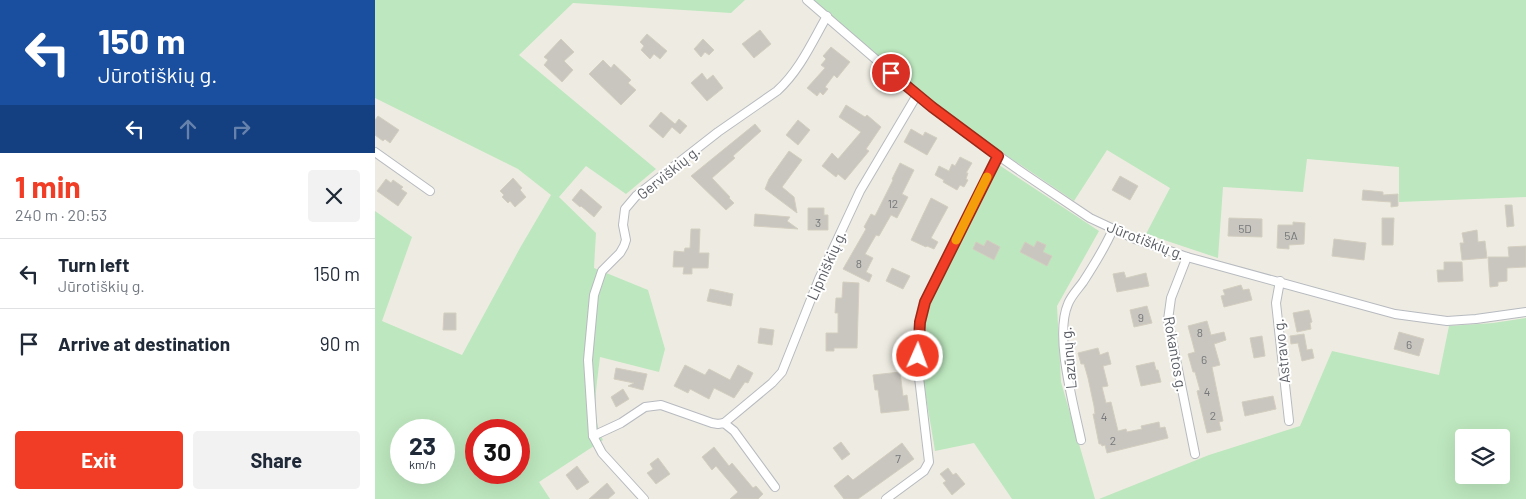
<!DOCTYPE html>
<html lang="en">
<head>
<meta charset="utf-8">
<style>
	:root { --surface:#fff; --page:#f2f2f3; --text:#1f2937; --muted:#747a83; --line:#e0e1e3; --accent:#f13d25 }
	body { margin:0; font-family:Barlow,sans-serif; background:var(--page); color:var(--text); height:100vh; display:flex; flex-direction:column; font-size:19px; white-space:nowrap }
	* { box-sizing:border-box; margin:0 }
	p { font-size:16px; color:var(--muted) }
	.icon { flex:none; width:28px; height:28px; fill:none; stroke:currentColor; stroke-width:2; stroke-linecap:round; stroke-linejoin:round }
	.map { position:relative; flex:1; overflow:hidden }
	.side { display:flex; flex-direction:column; background:var(--surface); width:375px }
	.side>* { flex:none }
	.top-card { background:#1a4fa0; color:#fff; overflow:hidden }
	.controls { position:absolute; left:1080px; top:429px; display:grid; gap:10px }
	.controls a { display:grid; place-items:center; width:55px; height:55px; border-radius:5px; background:var(--surface); box-shadow:0 5px 20px #0002; font-size:25px }
	.speed { position:absolute; left:15px; top:419px; display:flex; gap:10px; font-size:25px; font-weight:700; text-align:center }
	.speed>* { display:grid; place-content:center; width:65px; height:65px; border-radius:50%; background:var(--surface); box-shadow:0 5px 20px #0002; line-height:1 }
	.speed small { font-size:12px; font-weight:400 }
	.speed .limit { border:8px solid #d22; background:#fff; color:#111 }
	.pin { position:absolute; display:grid; place-items:center; width:42px; height:42px; color:#fff; margin:-21px; border:2px solid #fff; border-radius:50%; box-shadow:0 1px 5px #0007 }
	.me { position:absolute; width:55px; margin:-28px; rotate:2deg; stroke-linejoin:round; filter:drop-shadow(0 0 4px #0008) }
	.turn { display:flex; align-items:center; gap:18px; height:105px; padding:0 15px; font-size:22px }
	.turn .icon { width:65px; height:65px; stroke-width:2.5 }
	.turn b { display:block; font-size:35px; line-height:42px }
	.lanes { display:flex; align-items:center; height:48px; padding:0 15px; background:#0003; justify-content:center; gap:25px; direction:ltr }
	.lanes .off { opacity:.35 }
	.round { display:grid; place-items:center; flex:none; width:52px; height:52px; border-radius:5px; background:var(--page) }
	.overview { display:flex; align-items:center; justify-content:space-between; height:85px; padding:0 15px }
	h1 { font-size:30px; font-weight:700; line-height:38px; color:var(--accent) }
	.cta { display:flex; gap:10px; margin-top:auto; padding:10px 15px }
	.cta a { flex:1; height:58px; border-radius:5px; background:var(--accent); color:#fff; font-size:20px; font-weight:700; line-height:58px; text-align:center }
	.cta a+a { background:var(--page); color:var(--text) }
	ul { padding:0; list-style:none }
	li { display:flex; align-items:center; gap:15px; height:70px; padding:0 15px; border-top:1px solid var(--line) }
	li div { flex:1 }
	li b { display:block; font-size:19px }
	li em { font-style:normal }
	main { display:flex; flex:1; min-height:0 }
	.map>svg:first-child { display:block }
</style>
</head>
<body>
<main>
<section class="side">
<div class="top-card">
<div class="turn"><svg class="icon" aria-label="left" viewBox="0 0 24 24"><path d="M17 20v-9H6M10 6l-5 5 5 5"/></svg><div><b>150 m</b>Jūrotiškių g.</div></div>
<div class="lanes"><svg class="icon" aria-label="left" viewBox="0 0 24 24"><path d="M17 20v-9H6M10 6l-5 5 5 5"/></svg><svg class="icon off" aria-label="ahead" viewBox="0 0 24 24"><path d="M12 20V5M6 11l6-6 6 6"/></svg><svg class="icon off" aria-label="right" viewBox="0 0 24 24"><path d="M7 20v-9h11M14 6l5 5-5 5"/></svg></div>
</div>
<div class="overview"><div><h1>1 min</h1><p>240 m · 20:53</p></div><a class="round"><svg class="icon" aria-label="close" viewBox="0 0 24 24"><path d="M6 6l12 12M18 6L6 18"/></svg></a></div>
<ul>
<li><svg class="icon" aria-label="left" viewBox="0 0 24 24"><path d="M17 20v-9H6M10 6l-5 5 5 5"/></svg><div><b>Turn left</b><p>Jūrotiškių g.</p></div><em>150 m</em></li>
<li><svg class="icon" aria-label="arrive" viewBox="0 0 24 24"><path d="M6 21V4h12l-3 4 3 4H6"/></svg><div><b>Arrive at destination</b></div><em>90 m</em></li>
</ul>
<div class="cta"><a>Exit</a><a>Share</a></div>
</section>
<div class="map">
<svg width="1151" height="499" viewBox="0 0 1151 499">
	<rect width="100%" height="100%" fill="#eeece2"/>
	<!-- green -->
	<g fill="#bde7be" fill-rule="evenodd">
		<path d="M0 0H370L356 13 198 3 144 55 281 169 251 194 211 166 184 197 221 233 219 268 273 290 290 349 284 372 225 357C222 385 215 415 228 440L164 482 175 499H0V211L37 237 7 321 87 355 145 248 176 195 143 169 0 98ZM26 430H69V472H26ZM101 430H144V472H101Z"/>
		<path d="M436 0H1151V197L1024 202V167L932 159 928 192 848 187 843 258 771 234 795 188 732 150 699 201 616 145 547 93Z"/>
		<path d="M624 165 724 231 682 306 686 382 720 499H637L599 443 560 451C553 402 537 349 555 301Z"/>
		<path d="M1151 318V499H724L834 455 925 426 957 351 1064 375 1074 326 1118 323ZM1089 438H1126V475H1089Z"/>
	</g>
	<!-- building -->
	<g fill="#c9c6bf" stroke="#d3cec0">
		<path d="M385 30 396 44 379 58 367 44Z"/>
		<path d="M272 34 292 51 285 59 279 54 275 59 266 50 269 46 265 42Z"/>
		<path d="M186 39 199 52 189 61 198 70 187 82 169 65 173 60 169 57Z"/>
		<path d="M328 39 339 50 334 55 330 52 326 57 319 49Z"/>
		<path d="M456 47 475 62 462 78 459 75 450 87 453 89 448 95 445 92 442 96 432 88 450 68 446 65 451 59 448 56Z"/>
		<path d="M228 60 236 68 239 64 256 80 253 83 261 90 246 105 214 74Z"/>
		<path d="M327 73 332 80 338 75 348 88 332 101 316 83Z"/>
		<path d="M471 105 490 117 492 115 506 127 491 149 494 151 470 180 463 174 461 177 447 166 457 153 463 159 486 132 464 117Z"/>
		<path d="M286 112 300 124 304 119 312 126 305 134 297 127 288 138 274 126Z"/>
		<path d="M3 116 24 130 15 143 10 139 8 141 0 135V120Z"/>
		<path d="M423 120 435 130 423 145 411 135Z"/>
		<path d="M380 124 386 131 358 156 360 158 337 178 355 197 354 198 359 203 351 210 316 176Z"/>
		<path d="M536 129 548 136 550 132 562 138 552 155 529 142Z"/>
		<path d="M414 151 427 160 407 187 419 197 422 213 390 189 394 179Z"/>
		<path d="M585 157 597 163 591 173H593L591 179 593 180 589 187 585 185 582 190 568 182 569 180 560 175 564 166 574 171 577 164 580 166Z"/>
		<path d="M525 163 539 170 527 194 533 197 522 218 516 215 504 236 501 235 490 254 498 258 491 272 497 275 494 282 468 269 491 229 489 227 496 214 500 216 518 180 517 179Z"/>
		<path d="M745 176 763 186 755 200 737 190Z"/>
		<path d="M138 178 147 188 145 190 151 197 140 207 135 201 133 203 127 197 129 195 125 191Z"/>
		<path d="M11 179 16 183 18 180 28 187 26 189 32 193 23 206 2 191Z"/>
		<path d="M206 189 227 207 219 217 206 206 205 207 197 200Z"/>
		<path d="M988 190 1008 192V195L1023 194V206L1016 207V202L987 200Z"/>
		<path d="M556 198 573 207 556 238 563 242 559 249 552 246 551 247 536 240Z"/>
		<path d="M1130 205H1137L1139 226 1132 227Z"/>
		<path d="M433 208H449V215H453V230H433Z"/>
		<path d="M380 214 415 217 412 221 423 229 379 226Z"/>
		<path d="M854 218 887 219V237L853 236Z"/>
		<path d="M1007 218H1019L1018 245H1007Z"/>
		<path d="M918 222 930 223 929 244 914 245V249L902 248 903 225H918Z"/>
		<path d="M316 229H325L324 253H334L333 268H317V274H308L309 267H298L299 251 309 252 310 248H315Z"/>
		<path d="M1102 230 1103 242 1110 241 1112 258 1087 260 1085 243H1089L1087 233Z"/>
		<path d="M959 239 991 243 989 260 957 256Z"/>
		<path d="M612 240 625 247 619 260 598 249 601 242 609 246Z"/>
		<path d="M662 241 671 245 668 252 677 256 672 266 645 252 650 242 659 247Z"/>
		<path d="M1151 246V267L1132 268V281L1123 282V286L1115 287 1113 257H1134L1133 247Z"/>
		<path d="M1069 262H1087L1088 281 1063 282 1062 270H1069Z"/>
		<path d="M517 268 535 276 528 289 511 281Z"/>
		<path d="M749 272 751 278 771 273 774 286 742 292 738 274Z"/>
		<path d="M468 282 484 283 482 348H459V351H451V333H463V313H460L461 298H467Z"/>
		<path d="M866 285 868 290 874 289 877 300 849 307 846 296 850 295 848 290Z"/>
		<path d="M335 289 358 294 356 306 332 301Z"/>
		<path d="M772 306 777 323 759 327 755 310Z"/>
		<path d="M934 310 937 322 935 323 936 329 922 332 918 313Z"/>
		<path d="M69 313H81V330H68Z"/>
		<path d="M832 321 836 335 849 332 851 340 839 344 845 365 837 367 848 421 844 422 846 430 832 433 822 391 825 390 820 372H818L813 354 820 352 813 326Z"/>
		<path d="M385 328 399 330 397 345 383 343Z"/>
		<path d="M1024 332 1049 339 1044 356 1019 349Z"/>
		<path d="M929 334 932 350 937 349 939 358 927 361 923 343 916 344 915 336Z"/>
		<path d="M887 336 890 356 879 358 875 338Z"/>
		<path d="M723 348 725 355 733 352 736 364 728 366 733 386 727 387 731 403 736 402 743 431 751 429 752 432 767 429 766 426 784 422 785 428 790 427 793 438 732 453 730 445 727 446 726 444H724L718 414H720L719 406 713 378 709 364H706L703 353Z"/>
		<path d="M779 362 781 370H783L786 382 766 386 761 366Z"/>
		<path d="M310 365 330 375 334 369 355 380 363 365 378 373 373 383 370 382 359 398 339 388 334 399 315 389 313 393 299 386Z"/>
		<path d="M241 368 272 374 268 390 253 386 259 383 239 379Z"/>
		<path d="M525 372 528 396 532 395 534 410 506 413 503 390H500L498 375Z"/>
		<path d="M248 389 254 399 241 407 236 397Z"/>
		<path d="M898 396 901 409 870 416 867 402Z"/>
		<path d="M466 442 475 454 467 460 458 448Z"/>
		<path d="M527 443 539 459 483 499H469L459 486 473 475 478 480Z"/>
		<path d="M339 447 354 466 357 463 378 488 381 486 388 494 383 499H355L363 492 341 466 337 470 327 457Z"/>
		<path d="M283 458 295 474 281 484 272 473 278 469 275 464Z"/>
		<path d="M202 466 214 482 202 490 191 475Z"/>
		<path d="M573 468 578 475 581 473 590 484 577 495 568 483 571 481 565 474Z"/>
		<path d="M232 483 240 493 233 499H214Z"/>
	</g>
	<g fill="none" stroke-linecap="round" stroke-linejoin="round">
		<defs>
			<g id="street">
				<path d="M432 0 542 95 588 131 651 175 715 218 760 239 812 257 1020 314 1072 321 1101 319 1151 312"/>
				<path d="M0 152 55 191"/>
				<path d="M812 257 796 298 793 320 820 454"/>
				<path d="M905 281 901 303 914 421"/>
				<path d="M349 423 397 383 407 372 444 279 485 191 542 95"/>
				<path d="M218 436 246 423 270 407 286 405 337 423 343 424 349 423 359 431 400 487"/>
				<path d="M706 440C699 406 679 336 693 304 696 296 703 289 708 282 719 265 730 248 738 229"/>
				<path d="M269 499 227 453 218 436 213 360 219 295 227 271 245 253 249 246 251 240 248 225 250 209 261 196 343 132 402 91C425 70 437 42 452 16"/>
				<path d="M511 499 549 471 554 462 543 369 545 322 550 302 623 156"/>
			</g>
		</defs>
		<!-- street casing -->
		<use href="#street" stroke="#b7babf" stroke-width="10"/>
		<!-- street -->
		<use href="#street" stroke="#fff" stroke-width="8"/>
	</g>
	<g fill="none" stroke-linecap="round" stroke-linejoin="round">
		<defs>
			<path id="route" d="M516 73 557 107 623 156 550 302 545 322 543 356"/>
		</defs>
		<!-- route casing -->
		<use href="#route" stroke="#9d2818" stroke-width="12"/>
		<!-- route -->
		<use href="#route" stroke="#f13d25" stroke-width="9"/>
		<!-- slow -->
		<path stroke="#f59e0b" stroke-width="9" d="M581 240 612 177"/>
	</g>
	<g text-anchor="middle" dominant-baseline="central" stroke-width="4" stroke-linejoin="round" paint-order="stroke">
		<!-- number labels -->
		<g font-size="12" fill="#76787b">
			<text x="518" y="203">12</text>
			<text x="443" y="222">3</text>
			<text x="870" y="228">5D</text>
			<text x="916" y="235">5A</text>
			<text x="484" y="263">8</text>
			<text x="766" y="317">9</text>
			<text x="825" y="332">8</text>
			<text x="1034" y="344">6</text>
			<text x="829" y="359">6</text>
			<text x="832" y="391">4</text>
			<text x="838" y="415">2</text>
			<text x="729" y="416">4</text>
			<text x="738" y="440">2</text>
			<text x="523" y="458">7</text>
		</g>
		<!-- street labels -->
		<g font-size="15" fill="#5a5e64" stroke="#fff">
			<text transform="translate(293 172) rotate(-39)">Gerviškių g.</text>
			<text transform="translate(771 240) rotate(21)">Jūrotiškių g.</text>
			<text transform="translate(451 265) rotate(-66)">Lipniškių g.</text>
			<text transform="translate(906 351) rotate(-96)">Astravo g.</text>
			<text transform="translate(801 354) rotate(80)">Rokantos g.</text>
			<text transform="translate(693 358) rotate(-95)">Lazūnų g.</text>
		</g>
	</g>
</svg>
<div class="controls">
<a><svg class="icon" aria-label="layers" viewBox="0 0 24 24"><path d="M12 4l9 5-9 5-9-5zM3 14l9 5 9-5"/></svg></a>
</div>
<div class="speed"><div>23<small>km/h</small></div><div class="limit">30</div></div>
<div class="pin" style="left:516px;top:73px;background:#d93025"><svg class="icon" aria-label="arrive" viewBox="0 0 24 24"><path d="M6 21V4h12l-3 4 3 4H6"/></svg></div>
<svg class="me" style="left:543px;top:356px" viewBox="-20 -20 40 40"><circle r="17" fill="#f13d25" stroke="#fff" stroke-width="3"/><path d="M0-11L8 9 0 5-8 9z" fill="#fff"/></svg>
</div>
</main>
</body>
</html>
